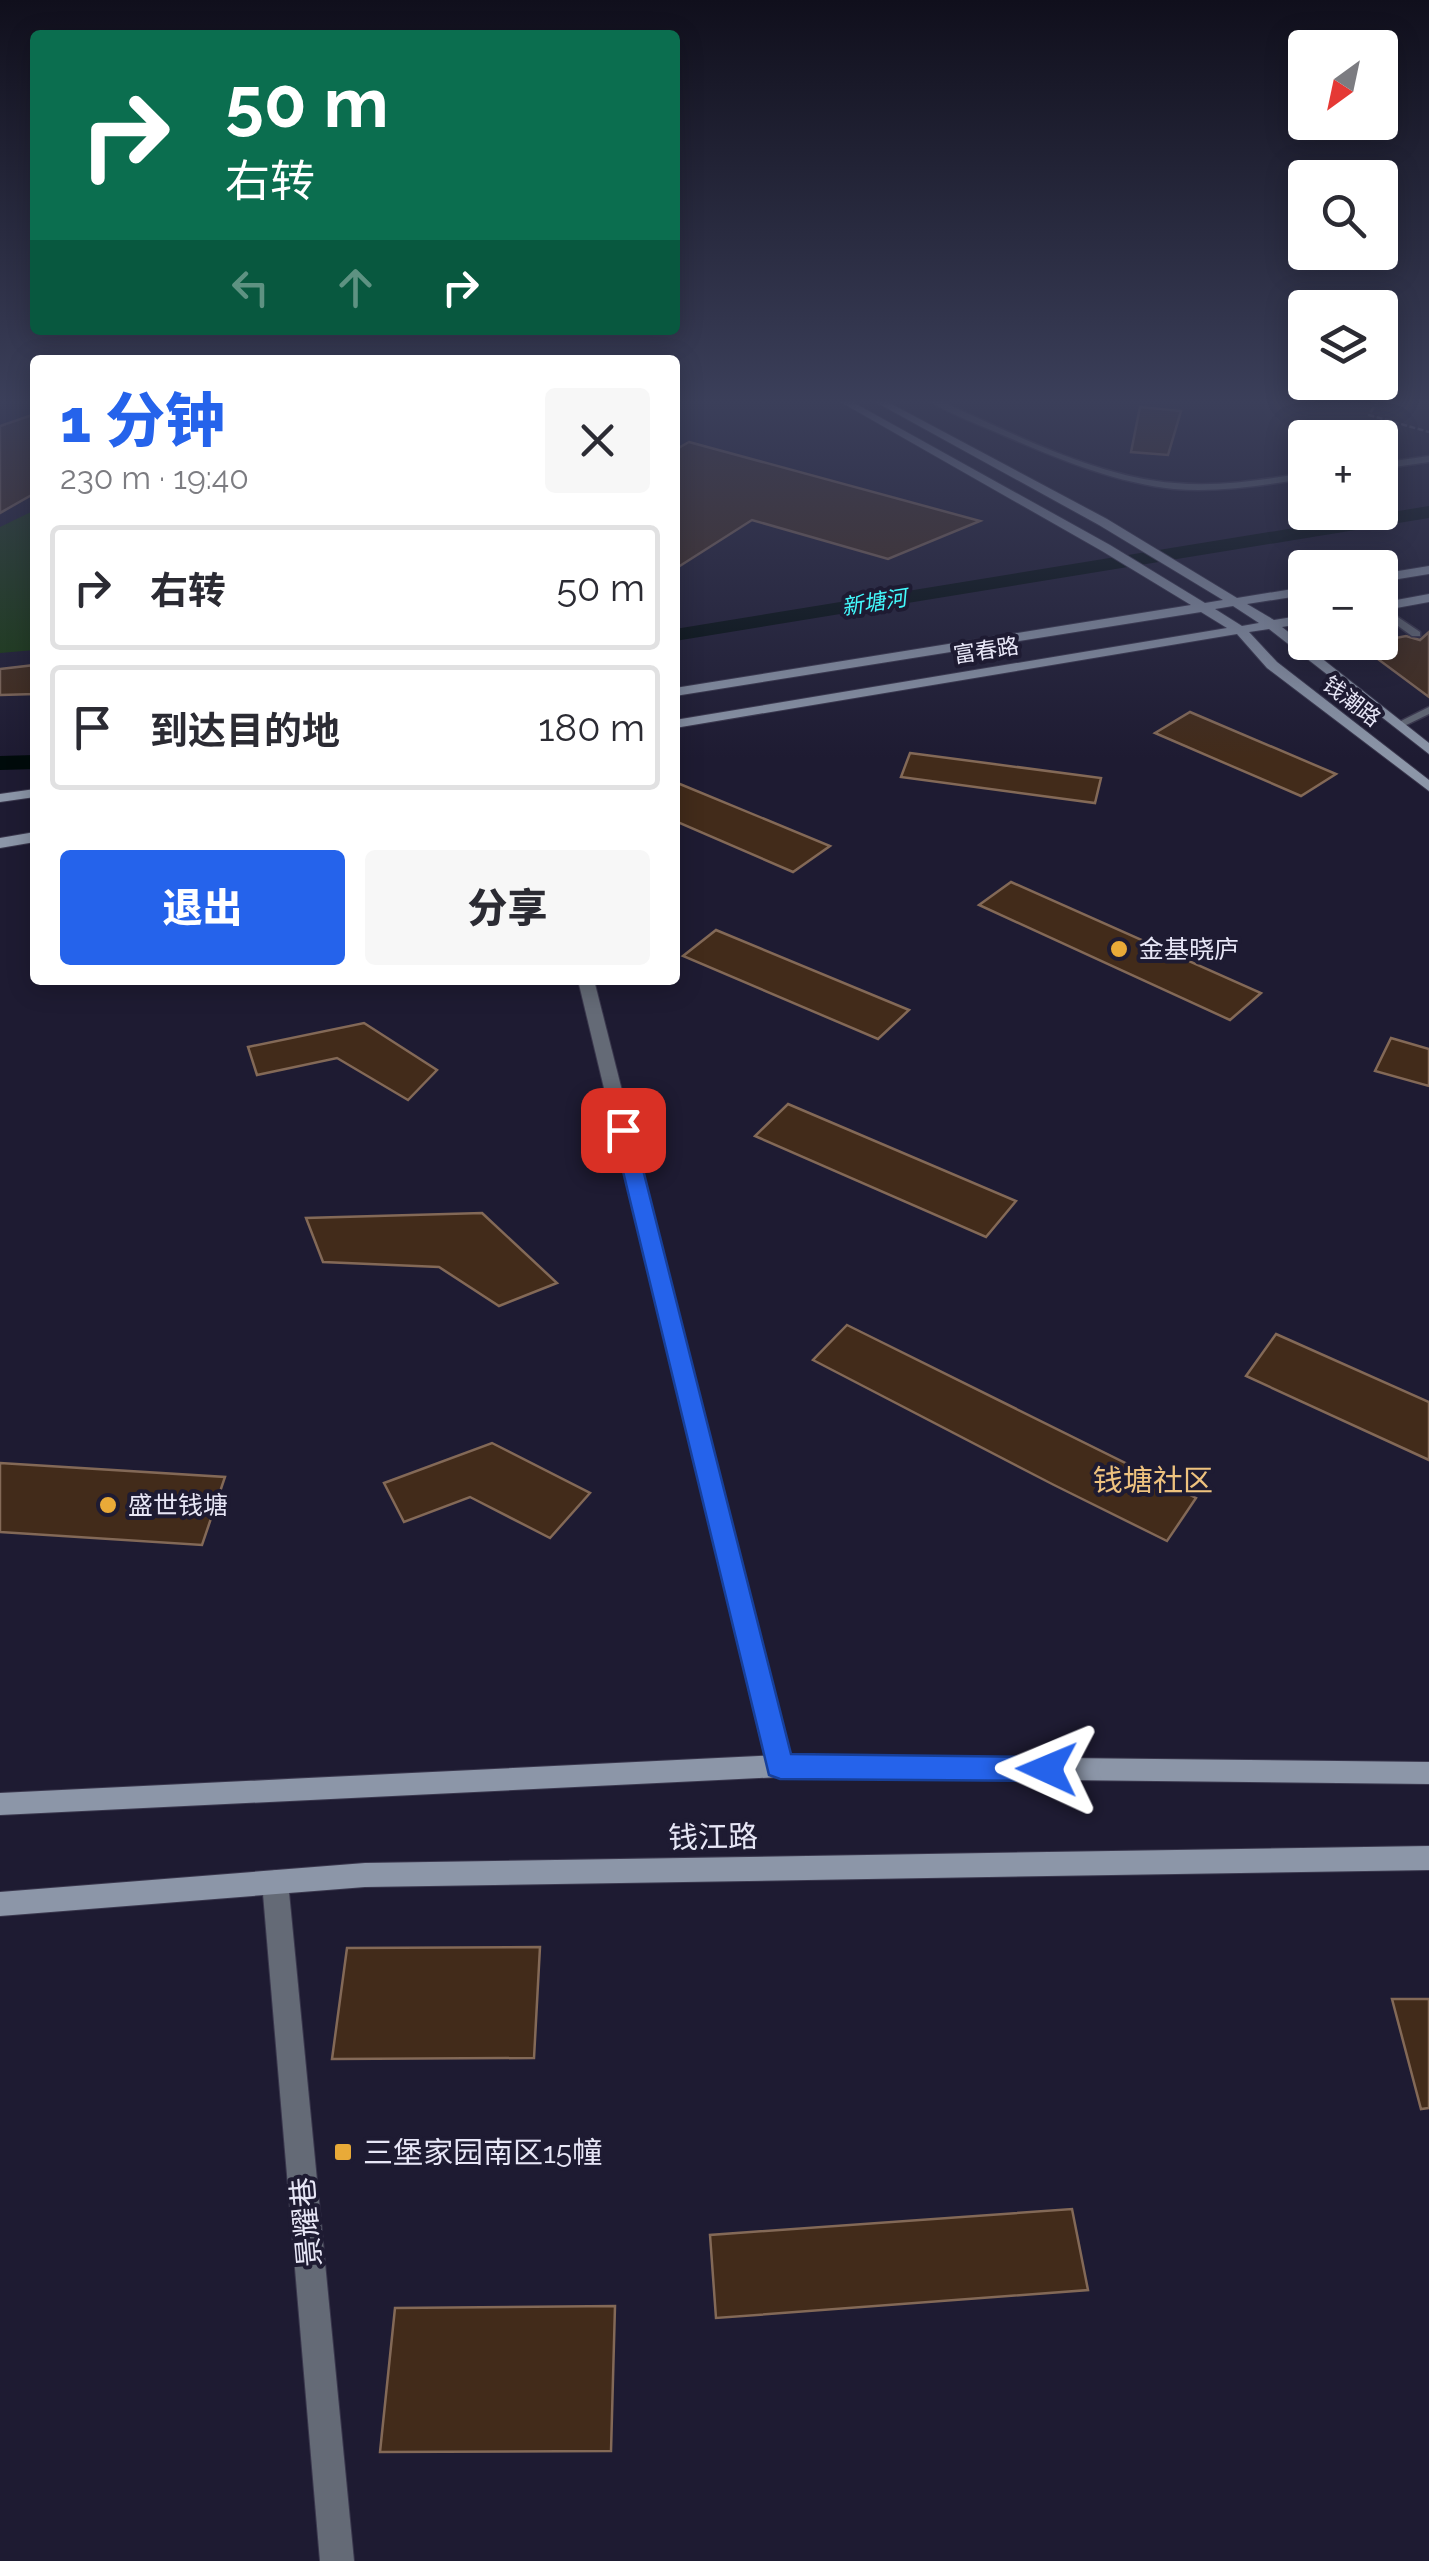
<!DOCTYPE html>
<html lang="zh">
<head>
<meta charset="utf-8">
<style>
	:root { --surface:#fff; --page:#f7f7f7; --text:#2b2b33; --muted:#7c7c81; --line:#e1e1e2; --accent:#2563eb }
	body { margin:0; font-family:Raleway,"Noto Sans SC",sans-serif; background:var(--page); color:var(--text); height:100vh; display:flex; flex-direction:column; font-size:38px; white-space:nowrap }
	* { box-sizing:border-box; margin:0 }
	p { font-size:32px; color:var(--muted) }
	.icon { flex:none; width:55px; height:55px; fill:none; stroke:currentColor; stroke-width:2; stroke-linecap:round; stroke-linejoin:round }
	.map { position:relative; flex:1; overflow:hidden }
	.details { position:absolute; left:30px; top:355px; width:650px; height:630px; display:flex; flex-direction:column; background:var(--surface); border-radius:10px; box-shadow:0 5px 25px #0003 }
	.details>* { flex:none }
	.hud { position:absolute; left:30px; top:30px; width:650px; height:305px; border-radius:10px; box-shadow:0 5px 25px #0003; background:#0b6e4f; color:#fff; overflow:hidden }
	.needle { width:65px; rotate:213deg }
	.controls { position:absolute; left:1288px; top:30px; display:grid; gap:20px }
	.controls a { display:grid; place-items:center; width:110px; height:110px; border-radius:10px; background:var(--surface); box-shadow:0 5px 25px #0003; font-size:50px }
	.pin { position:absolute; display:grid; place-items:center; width:85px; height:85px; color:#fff; margin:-42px; border-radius:20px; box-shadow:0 5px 15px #0006 }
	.me { position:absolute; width:110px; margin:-55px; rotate:271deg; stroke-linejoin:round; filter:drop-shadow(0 0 8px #0008) }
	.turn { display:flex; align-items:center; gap:35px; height:210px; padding:0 30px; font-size:45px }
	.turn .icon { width:130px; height:130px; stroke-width:2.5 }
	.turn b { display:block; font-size:70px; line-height:85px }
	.lanes { display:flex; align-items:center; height:95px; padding:0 30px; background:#0003; justify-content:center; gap:50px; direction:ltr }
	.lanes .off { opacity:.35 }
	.round { display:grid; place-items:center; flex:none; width:105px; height:105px; border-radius:10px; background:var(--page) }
	.overview { display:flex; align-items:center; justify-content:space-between; height:170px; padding:0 30px }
	h1 { font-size:60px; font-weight:800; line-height:75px; color:var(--accent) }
	.action { display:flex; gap:20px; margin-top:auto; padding:20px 30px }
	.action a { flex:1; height:115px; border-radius:10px; background:var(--accent); color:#fff; font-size:40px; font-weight:800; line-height:115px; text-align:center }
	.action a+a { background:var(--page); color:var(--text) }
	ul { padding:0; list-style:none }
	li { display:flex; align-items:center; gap:30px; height:125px; margin:0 20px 15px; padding:0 10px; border:5px solid var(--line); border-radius:10px }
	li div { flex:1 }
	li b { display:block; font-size:38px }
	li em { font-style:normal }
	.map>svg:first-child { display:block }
</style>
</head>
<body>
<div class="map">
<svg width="1429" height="2561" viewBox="0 0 1429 2561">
	<rect width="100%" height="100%" fill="#1e1b32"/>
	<!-- green -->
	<path fill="#183b0f" d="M35 510V650L0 653V527Z"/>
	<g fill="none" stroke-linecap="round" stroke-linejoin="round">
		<!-- canal -->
		<g fill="#000b0b" fill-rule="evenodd">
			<path d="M1429 506V518L675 641V629Z"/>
			<path d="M35 755V769L0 770V756Z"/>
		</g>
	</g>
	<!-- building -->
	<g fill="#422b1a" stroke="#836957" stroke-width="2.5">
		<path d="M1140 407 1181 411 1168 455 1131 452Z"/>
		<path d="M35 414V493L0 513V426Z"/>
		<path d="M689 442 980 521 888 559 752 520 675 569V450Z"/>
		<path d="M1429 632V697L1359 645 1406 636 1420 640Z"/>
		<path d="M35 665V694L0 695V669Z"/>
		<path d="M1190 712 1336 774 1301 796 1155 733Z"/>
		<path d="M910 753 1101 778 1095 803 901 777Z"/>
		<path d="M675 782 830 846 793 872 675 821Z"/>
		<path d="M1011 882 1261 993 1230 1020 979 905Z"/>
		<path d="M716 930 909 1010 878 1039 683 956Z"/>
		<path d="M364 1023 437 1070 408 1100 337 1058 257 1075 248 1047Z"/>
		<path d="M1391 1038 1429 1049V1086L1375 1071Z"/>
		<path d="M788 1104 1016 1201 986 1237 755 1136Z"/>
		<path d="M482 1213 557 1283 499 1306 439 1267 323 1262 306 1218Z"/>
		<path d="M847 1325 1196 1498 1167 1541 1054 1485 813 1360Z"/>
		<path d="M1276 1334 1429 1402V1460L1246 1376Z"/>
		<path d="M492 1443 590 1493 550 1538 470 1497 404 1522 384 1483Z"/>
		<path d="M0 1463 225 1477 202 1545 0 1532Z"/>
		<path d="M540 1947 534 2058 332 2059 347 1948Z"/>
		<path d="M1392 1999H1429V2108L1421 2109Z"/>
		<path d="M1072 2209 1088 2290 716 2318 710 2235Z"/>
		<path d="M615 2306 611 2451 380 2452 395 2308Z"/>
	</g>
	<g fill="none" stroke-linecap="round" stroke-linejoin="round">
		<defs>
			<g id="lane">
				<path d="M928 400H938C1010 432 1095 477 1175 483 1219 487 1262 480 1305 473V479C1262 485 1218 493 1174 489 1116 483 1058 459 1005 436 980 425 951 415 928 400Z"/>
				<path d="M1429 456V462L1380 469V463Z"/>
				<path d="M1380 605 1420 632V636H1412L1380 613Z"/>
				<path d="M1429 707V714L1402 727 1393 725Z"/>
			</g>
			<g id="street">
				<path d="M578 980H594L793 1766 789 1774 780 1777 771 1774 767 1766Z"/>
				<path d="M275 1870 284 1874 288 1882 354 2561H320L262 1882 266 1874Z"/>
			</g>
			<g id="secondary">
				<path d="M837 400H849L1110 545 1205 603 1223 600 1099 525 872 400H884L1107 519 1237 598 1305 587V595L1247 604 1274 620 1305 615V623L1282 627 1429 743V754L1269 629 1249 632 1277 662 1429 780V791L1267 668 1237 634 675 728V720L1227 628 1201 612 675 696V688L1191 605 1102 551ZM1233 606 1259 623 1242 626 1215 609Z"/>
				<path d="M1429 566V574L1380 582V574Z"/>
				<path d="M1429 594V602L1380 611V603Z"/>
				<path d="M35 789V797L0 802V794Z"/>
				<path d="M35 832V842L0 848V838Z"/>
				<path d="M780 1755 1429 1762V1784L780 1777 0 1815V1793Z"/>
				<path d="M1429 1846V1870L365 1887 0 1916V1892L365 1863Z"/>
			</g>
		</defs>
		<!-- lane casing -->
		<use href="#lane" stroke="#3a374d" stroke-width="3"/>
		<!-- street casing -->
		<use href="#street" stroke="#3a374d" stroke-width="2"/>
		<!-- secondary casing -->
		<use href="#secondary" stroke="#3a374d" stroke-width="2"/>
		<!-- path -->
		<path stroke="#706e82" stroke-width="2.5" stroke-dasharray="6 2.5" stroke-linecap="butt" d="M1378 400 1369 415 1429 432"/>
		<!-- lane -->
		<use href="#lane" fill="#646a76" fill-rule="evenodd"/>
		<!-- street -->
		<use href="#street" fill="#646a76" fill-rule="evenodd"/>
		<!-- secondary -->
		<use href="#secondary" fill="#8c96a8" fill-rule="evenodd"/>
	</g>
	<!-- sky -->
	<linearGradient id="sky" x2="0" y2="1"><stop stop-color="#100f1c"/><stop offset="0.53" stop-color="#3b3f5a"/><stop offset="1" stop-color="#3b3f5a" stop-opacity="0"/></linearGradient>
	<rect width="1429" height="758" fill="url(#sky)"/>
	<!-- route -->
	<path fill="#2563eb" stroke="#184099" stroke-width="2.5" d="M623 1123 633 1130 791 1754 1047 1757 1057 1760 1061 1769 1057 1778 1047 1781 780 1779 769 1775 613 1130Z"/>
	<!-- markers -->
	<g fill="#e9aa38" stroke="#1e1b32" stroke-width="4">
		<circle cx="1119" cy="949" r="10"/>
		<circle cx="108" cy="1505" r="10"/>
		<rect x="333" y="2142" width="20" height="20" rx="5"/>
	</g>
	<g text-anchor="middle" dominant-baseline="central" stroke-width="8" stroke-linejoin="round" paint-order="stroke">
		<!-- far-water labels -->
		<g font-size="22" font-style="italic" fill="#43fbfe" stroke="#1e1b32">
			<text transform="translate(874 602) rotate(-9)">新塘河</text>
		</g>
		<!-- far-street labels -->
		<g font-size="22" fill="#e7e6f6" stroke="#1e1b32">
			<text transform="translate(986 650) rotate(-9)">富春路</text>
			<text transform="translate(1352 701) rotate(38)">钱潮路</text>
		</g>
		<!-- poi labels -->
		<g font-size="25" fill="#e7e6f6" stroke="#1e1b32" text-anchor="start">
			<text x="1139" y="949">金基晓庐</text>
			<text x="128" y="1505">盛世钱塘</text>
		</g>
		<!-- quarter labels -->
		<g font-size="30" fill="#eec27e" stroke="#1e1b32">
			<text x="1153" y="1480">钱塘社区</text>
		</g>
		<!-- near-street labels -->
		<g font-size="30" fill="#e7e6f6" stroke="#1e1b32">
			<text transform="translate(713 1837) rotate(-1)">钱江路</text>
			<text transform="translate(306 2222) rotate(-95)">景耀巷</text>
		</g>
		<!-- near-poi labels -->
		<g font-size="30" fill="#e7e6f6" stroke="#1e1b32" text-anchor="start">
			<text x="363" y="2152">三堡家园南区15幢</text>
		</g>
	</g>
</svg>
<div class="controls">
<a><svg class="needle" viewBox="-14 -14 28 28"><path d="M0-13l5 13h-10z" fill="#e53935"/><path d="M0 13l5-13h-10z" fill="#7c7c81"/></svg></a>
<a><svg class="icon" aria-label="search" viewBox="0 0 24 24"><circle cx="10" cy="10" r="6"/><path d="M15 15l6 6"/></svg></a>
<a><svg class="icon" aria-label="layers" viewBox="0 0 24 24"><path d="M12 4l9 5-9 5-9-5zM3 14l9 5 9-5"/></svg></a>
<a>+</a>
<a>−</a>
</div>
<div class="pin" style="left:623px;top:1130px;background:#d93025"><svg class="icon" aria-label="arrive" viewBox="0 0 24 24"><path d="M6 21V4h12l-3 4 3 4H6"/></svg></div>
<svg class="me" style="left:1047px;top:1769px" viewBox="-20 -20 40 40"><path d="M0-17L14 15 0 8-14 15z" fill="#2563eb" stroke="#fff" stroke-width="4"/></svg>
<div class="hud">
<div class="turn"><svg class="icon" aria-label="right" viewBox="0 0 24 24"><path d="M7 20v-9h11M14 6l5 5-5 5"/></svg><div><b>50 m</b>右转</div></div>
<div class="lanes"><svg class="icon off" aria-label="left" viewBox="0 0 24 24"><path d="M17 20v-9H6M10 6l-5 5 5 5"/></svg><svg class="icon off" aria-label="ahead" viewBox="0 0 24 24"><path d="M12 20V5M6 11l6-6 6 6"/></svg><svg class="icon" aria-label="right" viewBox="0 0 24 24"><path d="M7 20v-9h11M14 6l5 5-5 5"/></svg></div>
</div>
<section class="details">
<div class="overview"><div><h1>1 分钟</h1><p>230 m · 19:40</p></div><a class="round"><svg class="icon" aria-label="close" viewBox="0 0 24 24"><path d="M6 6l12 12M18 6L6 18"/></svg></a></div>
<ul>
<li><svg class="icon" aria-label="right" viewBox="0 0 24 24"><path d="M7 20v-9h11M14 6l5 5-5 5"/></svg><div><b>右转</b></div><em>50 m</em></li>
<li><svg class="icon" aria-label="arrive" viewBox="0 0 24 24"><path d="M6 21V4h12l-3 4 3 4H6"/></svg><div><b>到达目的地</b></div><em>180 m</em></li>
</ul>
<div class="action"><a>退出</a><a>分享</a></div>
</section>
</div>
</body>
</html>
